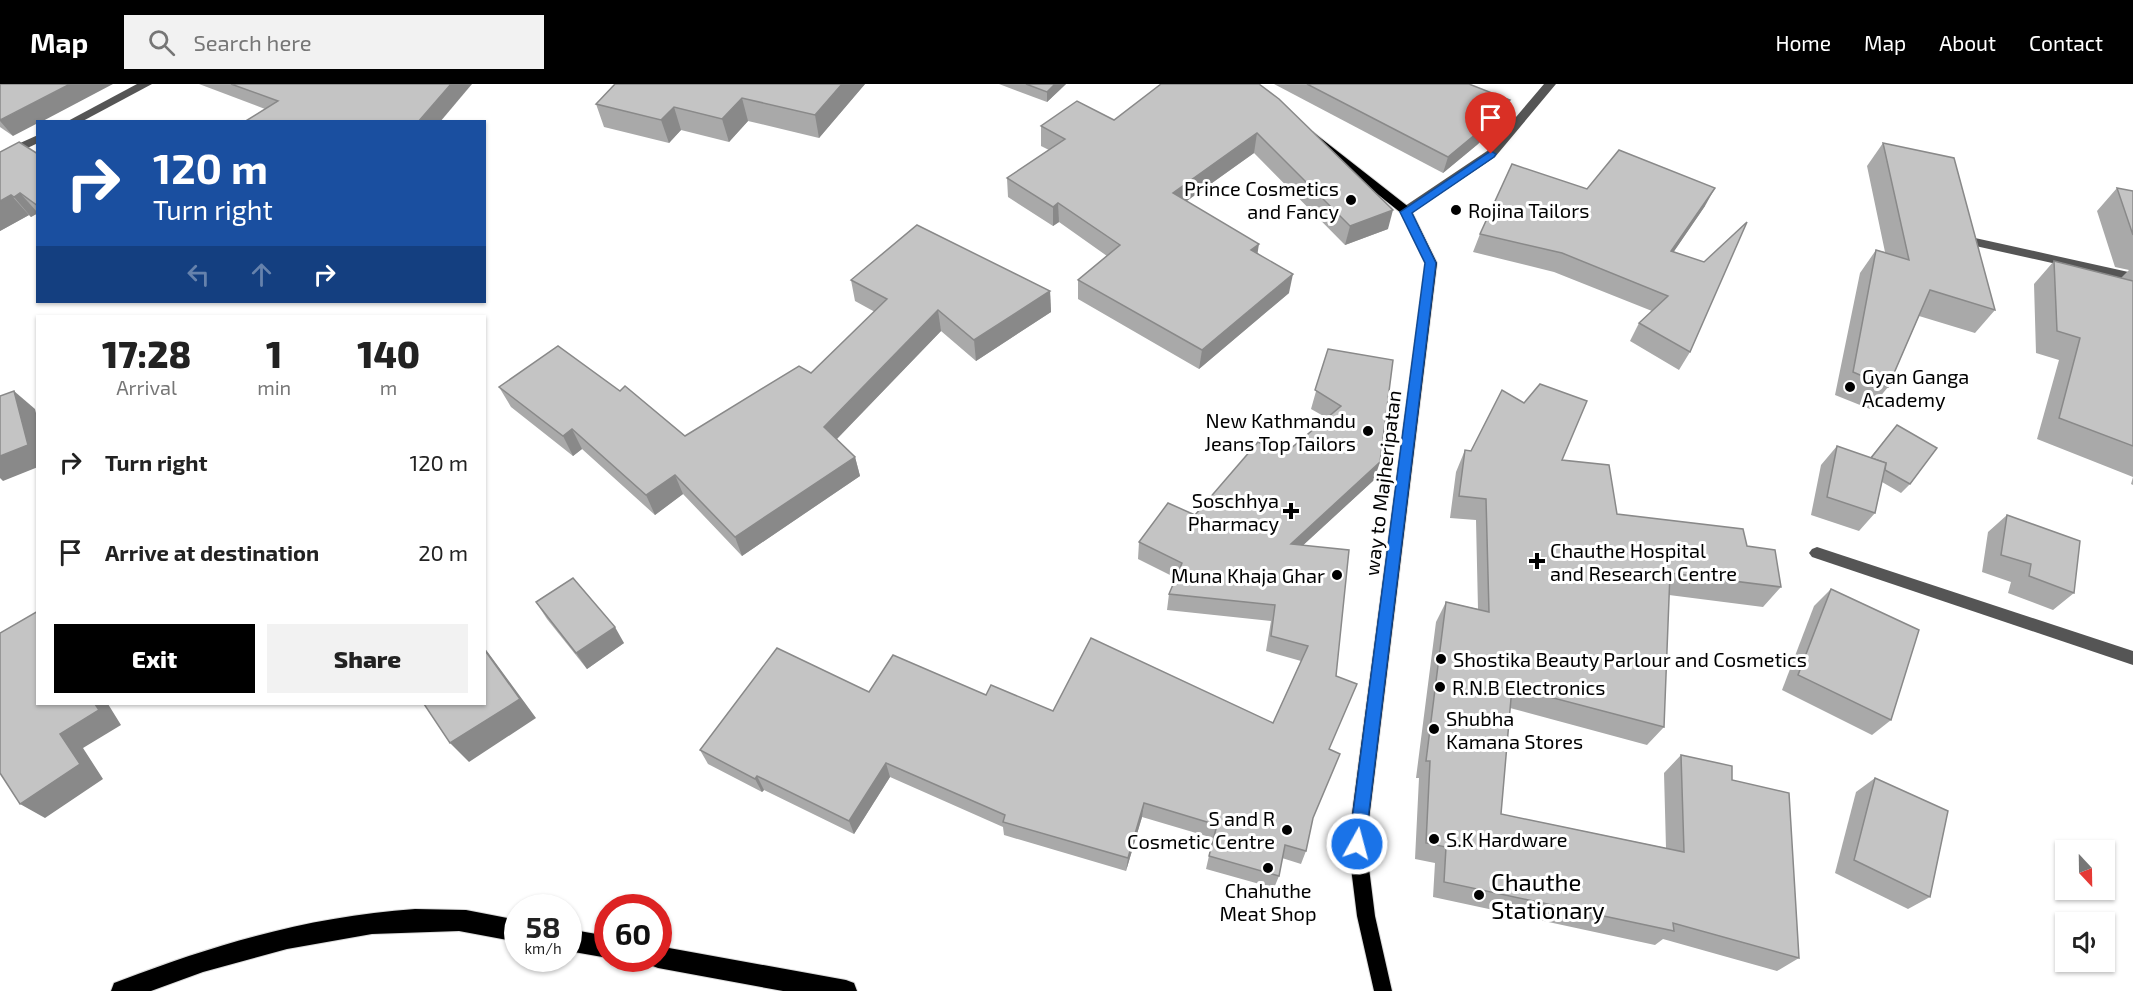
<!DOCTYPE html>
<html lang="en">
<head>
<meta charset="utf-8">
<style>
	:root { --surface:#fff; --page:#f2f2f2; --text:#222; --muted:#767676; --accent:#000 }
	body { margin:0; font-family:"Exo 2",sans-serif; background:var(--page); color:var(--text); height:100vh; display:flex; flex-direction:column; font-size:22px; white-space:nowrap }
	* { box-sizing:border-box; margin:0 }
	p { font-size:20px; color:var(--muted) }
	.icon { flex:none; width:33px; height:33px; fill:none; stroke:currentColor; stroke-width:2; stroke-linecap:round; stroke-linejoin:round }
	.map { position:relative; flex:1; overflow:hidden }
	.side { position:absolute; left:36px; top:231px; width:450px; height:390px; display:flex; flex-direction:column; background:var(--surface); border-radius:0px; box-shadow:0 2px 4px #0004 }
	.side>* { flex:none }
	.top-card { position:absolute; left:36px; top:36px; width:450px; height:183px; border-radius:0px; box-shadow:0 2px 4px #0004; background:#1a4fa0; color:#fff; overflow:hidden }
	.needle { width:39px; rotate:158deg }
	.buttons { position:absolute; left:2055px; top:756px; display:grid; gap:12px }
	.buttons a { display:grid; place-items:center; width:60px; height:60px; border-radius:0px; background:var(--surface); box-shadow:0 2px 4px #0004; font-size:30px }
	.speed { position:absolute; left:504px; top:810px; display:flex; gap:12px; font-size:30px; font-weight:700; text-align:center }
	.speed>* { display:grid; place-content:center; width:78px; height:78px; border-radius:50%; background:var(--surface); box-shadow:0 2px 4px #0004; line-height:1 }
	.speed small { font-size:15px; font-weight:400 }
	.speed .limit { border:9px solid #d22; background:#fff; color:#111 }
	.pin { position:absolute; display:grid; place-items:center; width:51px; height:51px; color:#fff; margin:-62px -26px; border-radius:50% 50% 50% 0; rotate:-45deg; box-shadow:0 0 6px #0007 }
	.pin .icon { rotate:45deg }
	.me { position:absolute; width:66px; margin:-33px; rotate:7deg; stroke-linejoin:round; filter:drop-shadow(0 0 4px #0008) }
	.turn { display:flex; align-items:center; gap:21px; height:126px; padding:0 18px; font-size:27px }
	.turn .icon { width:78px; height:78px; stroke-width:2.5 }
	.turn b { display:block; font-size:42px; line-height:51px }
	.lanes { display:flex; align-items:center; height:57px; padding:0 18px; background:#0003; justify-content:center; gap:30px; direction:ltr }
	.lanes .off { opacity:.35 }
	.eta { display:flex; justify-content:space-evenly; align-items:center; height:102px; text-align:center }
	.eta b { font-size:36px; font-weight:800; line-height:42px }
	.cta { display:flex; gap:12px; margin-top:auto; padding:12px 18px }
	.cta a { flex:1; height:69px; border-radius:0px; background:var(--accent); color:#fff; font-size:24px; font-weight:800; line-height:69px; text-align:center }
	.cta a+a { background:var(--page); color:var(--text) }
	ul { padding:0; list-style:none }
	li { display:flex; align-items:center; gap:18px; height:90px; padding:0 18px }
	li div { flex:1 }
	li b { display:block; font-size:22px }
	li em { font-style:normal }
	header { display:flex; align-items:center; gap:36px; box-sizing:border-box; height:84px; padding:0 30px; background:var(--accent); color:#fff }
	header strong { font-size:28px }
	nav { display:flex; gap:33px; margin-inline-start:auto; font-size:21px }
	.search { width:420px; height:54px; background:var(--page); display:flex; align-items:center; gap:15px; box-sizing:border-box; padding:0 21px; border-radius:0px; color:var(--muted); font-size:22px }
	.map>svg:first-child { display:block }
</style>
</head>
<body>
<header>
<strong>Map</strong>
<div class="search"><svg class="icon" aria-label="search" viewBox="0 0 24 24"><circle cx="10" cy="10" r="6"/><path d="M15 15l6 6"/></svg>Search here</div>
<nav><a>Home</a><a>Map</a><a>About</a><a>Contact</a></nav>
</header>
<div class="map">
<svg width="2133" height="907" viewBox="0 0 2133 907">
	<rect width="100%" height="100%" fill="#fff"/>
	<g fill="none" stroke-linecap="round" stroke-linejoin="round">
		<defs>
			<path id="major" d="M1313 48 1410 124 1437 179 1366 760 1375 832 1392 907H1374L1357 832 1348 760 1425 179 1401 129 1309 55V49Z"/>
			<g id="highway">
				<path d="M415 825 466 826 518 836V858L459 847 372 850 287 865 203 888 151 907H111L114 899 122 896C218 859 313 832 415 825Z"/>
				<path d="M568 845 608 852V874L568 867Z"/>
				<path d="M658 862 846 896 854 899 857 907H783L658 884 650 881 647 874H658Z"/>
			</g>
		</defs>
		<!-- major casing -->
		<use href="#major" stroke="#dbdbdb" stroke-width="2"/>
		<!-- highway casing -->
		<use href="#highway" stroke="#dbdbdb" stroke-width="2"/>
		<!-- minor -->
		<g fill="#555" fill-rule="evenodd">
			<path d="M137 0H152L81 38H66Z"/>
			<path d="M1544 0H1556L1495 73 1410 130H1402V124L1487 67Z"/>
			<path d="M38 51V59L0 77V68Z"/>
			<path d="M1966 152 2133 189V197L1962 159 1960 156Z"/>
			<path d="M1817 463 2133 567V581L1812 473 1809 469 1812 465Z"/>
		</g>
		<!-- major -->
		<use href="#major" fill="#000" fill-rule="evenodd"/>
		<!-- highway -->
		<use href="#highway" fill="#000" fill-rule="evenodd"/>
	</g>
	<!-- wall -->
	<g fill="#a9a9a9">
		<path d="M0 0 13 52 0 43Z"/>
		<path d="M199 0H472L265 25Z"/>
		<path d="M615 0H865L819 54 748 37 729 58 681 46 669 59 604 43 596 20Z"/>
		<path d="M999 0H1066L1047 18Z"/>
		<path d="M1259 0 1388 145 1345 161 1254 69 1187 117 1258 169 1289 209 1199 285 1078 215V196L1107 172 1059 138 1053 142 1008 113 1007 94 1049 66 1041 62V42L1114 36Z"/>
		<path d="M1274 0H1432L1510 16 1504 32 1478 60 1443 89Z"/>
		<path d="M1883 59 1995 226 1975 249 1919 232 1888 303 1870 325 1835 311 1860 189 1876 166 1885 168 1867 82Z"/>
		<path d="M0 68 38 70V129L31 133 29 131 0 147Z"/>
		<path d="M2117 104 2133 107V401L2131 400 2133 393 2037 355 2059 276 2036 269 2034 200 2054 177 2121 194 2129 186 2115 183 2097 127Z"/>
		<path d="M1587 105 1705 122 1674 167 1690 268 1679 286 1630 257 1639 239 1652 227 1554 188 1473 168 1480 150Z"/>
		<path d="M851 196 1050 207 1051 228 976 277 941 247 837 355 855 373 860 392 742 472 683 410 655 431 582 365 573 372 511 323 499 303 620 307 685 352 811 289 875 228 855 217Z"/>
		<path d="M1328 265 1374 396 1303 461 1329 665 1313 734 1306 767 1301 780 1282 774 1279 792 1274 804 1206 785 1213 754 1142 733 1126 787 1004 751 1003 743 890 693 854 750 764 706 762 708 708 680 700 666 869 608 986 611 1053 627 1273 639 1301 577 1266 567 1271 537 1167 526 1169 510 1176 494 1138 475 1139 458 1195 431 1283 371 1327 334 1311 325Z"/>
		<path d="M1897 341 1910 400 1901 409 1882 398 1875 429 1859 447 1811 431 1821 381 1837 362 1870 374Z"/>
		<path d="M1465 366 1562 376 1617 430 1747 462 1781 503 1763 523 1669 511 1664 643 1647 661 1510 624 1501 730 1666 764 1664 689 1681 671 1732 696 1799 874 1777 887 1663 855 1655 861 1433 813 1435 779 1415 775 1419 694H1416L1436 538 1446 518 1478 525 1476 436 1450 434 1456 388Z"/>
		<path d="M2007 431 2074 509 2053 526 2008 509 2011 498 1982 488 1988 448Z"/>
		<path d="M1831 505 1891 636 1872 651 1782 606 1814 522Z"/>
		<path d="M536 518 624 559 587 585 547 535Z"/>
		<path d="M1875 694 1930 813 1908 825 1835 789 1856 708Z"/>
	</g>
	<!-- shaded-wall -->
	<g fill="#898989">
		<path d="M70 0H113L41 38H38V39L13 52 0 37V36Z"/>
		<path d="M451 0H472L440 38H418Z"/>
		<path d="M842 0H865L819 54 815 31Z"/>
		<path d="M1055 0H1066L1047 18V8Z"/>
		<path d="M742 14 748 37 729 58 722 35Z"/>
		<path d="M1510 16 1504 32 1478 60 1443 89 1448 73Z"/>
		<path d="M674 23 681 46 669 59 661 36Z"/>
		<path d="M1257 49 1254 69 1171 128 1173 109Z"/>
		<path d="M1715 104 1705 122 1662 185 1671 167Z"/>
		<path d="M20 109 38 129 31 133 14 113Z"/>
		<path d="M11 111 29 131 0 147V117Z"/>
		<path d="M1058 119 1059 138 1053 142V123Z"/>
		<path d="M1393 126 1388 145 1345 161 1350 142Z"/>
		<path d="M1259 160 1256 179 1251 166Z"/>
		<path d="M1293 190 1289 209 1199 285 1202 266Z"/>
		<path d="M1050 207 1051 228 976 277 974 256Z"/>
		<path d="M938 226 941 247 829 363 824 343Z"/>
		<path d="M14 307 35 325 38 337V383L3 397 0 394V372Z"/>
		<path d="M572 345 582 365 573 372 563 352Z"/>
		<path d="M855 373 860 392 742 472 735 453Z"/>
		<path d="M1380 378 1374 396 1286 477 1291 460Z"/>
		<path d="M675 391 683 410 655 431 646 411Z"/>
		<path d="M615 543 624 559 587 585 576 569Z"/>
		<path d="M484 563 536 634 469 678 450 659 484 565Z"/>
		<path d="M95 620H108L121 641 83 664 103 695 45 734 20 720 60 650Z"/>
		<path d="M886 679 890 693 854 750 849 737Z"/>
		<path d="M757 692 764 706 762 708 755 695Z"/>
		<path d="M1144 719 1142 733 1126 787 1128 774Z"/>
	</g>
	<!-- building -->
	<g fill="#c4c4c4" stroke="#898989" stroke-width="1.5">
		<path d="M0 0H70L0 36Z"/>
		<path d="M231 0H451L418 38H244L278 17Z"/>
		<path d="M615 0H842L815 31 742 14 722 35 674 23 661 36 596 20Z"/>
		<path d="M1026 0H1055L1047 8Z"/>
		<path d="M1161 0H1259L1279 15 1393 126 1350 142 1257 49 1173 109 1259 160 1251 166 1293 190 1202 266 1078 196 1120 161 1058 119 1053 123 1007 94 1065 55 1041 42 1077 17 1114 36Z"/>
		<path d="M1307 0H1469L1510 16 1483 44 1448 73Z"/>
		<path d="M19 58 38 70V122L20 109 14 113 11 111 0 117V68Z"/>
		<path d="M1883 59 1954 74 1995 226 1930 206 1888 303 1853 288 1876 166 1909 176Z"/>
		<path d="M1619 66 1715 104 1671 167 1704 178 1747 138 1690 268 1639 239 1668 212 1562 169 1480 150 1512 80 1587 105Z"/>
		<path d="M2117 104 2133 107V151Z"/>
		<path d="M917 141 1050 207 974 256 938 226 824 343 855 373 735 453 675 391 646 411 572 345 563 352 499 303 558 262 620 307 625 302 685 352 799 282 811 289 887 215 851 196Z"/>
		<path d="M2054 177 2133 197V362L2059 334 2080 254 2057 247Z"/>
		<path d="M1328 265 1393 276 1380 378 1291 460 1349 466 1336 592 1357 600 1329 665 1340 670 1313 734 1306 767 1285 761 1279 792 1209 772 1217 741 1144 719 1128 774 1003 738 1005 731 886 679 849 737 757 692 755 695 700 666 777 564 869 608 893 571 986 611 991 601 1053 627 1091 554 1273 639 1308 562 1271 552 1275 521 1169 510 1182 479 1139 458 1168 419 1195 431 1258 358 1283 371 1341 322 1315 306Z"/>
		<path d="M1540 300 1587 317 1562 376 1609 381 1617 430 1743 445 1747 462 1775 466 1781 503 1670 489 1664 643 1512 603 1501 730 1684 768 1681 671 1732 682V696L1789 709 1799 874 1673 839 1674 847 1444 798 1446 763 1426 759 1430 677H1426L1446 518 1489 528 1486 415 1459 412 1465 366 1471 367 1502 306 1524 319Z"/>
		<path d="M14 307 28 361 0 372V312Z"/>
		<path d="M1897 341 1937 364 1910 400 1885 386 1886 379 1871 374Z"/>
		<path d="M1837 362 1886 379 1875 429 1827 413Z"/>
		<path d="M2007 431 2080 457 2074 509 2029 492 2031 480 2001 471Z"/>
		<path d="M573 494 615 543 576 569 536 518Z"/>
		<path d="M1831 505 1919 546 1891 636 1798 591Z"/>
		<path d="M38 527V620H95L99 626 60 650 80 680 20 720 0 689V549Z"/>
		<path d="M484 565 520 615 450 659 424 620H484Z"/>
		<path d="M1875 694 1948 727 1930 813 1854 776Z"/>
	</g>
	<!-- route -->
	<path fill="#1a73e8" stroke="#114b97" stroke-width="1.5" d="M1491 67 1496 70 1494 73 1412 129 1436 179 1365 760 1363 766 1357 768 1351 766 1349 760 1425 179 1400 128Z"/>
	<!-- markers -->
	<g fill="#000" stroke="#fff" stroke-width="2">
		<circle cx="1351" cy="116" r="6"/>
		<circle cx="1456" cy="126" r="6"/>
		<circle cx="1850" cy="303" r="6"/>
		<circle cx="1368" cy="347" r="6"/>
		<path d="M1288 418h6v6h6v6h-6v6h-6v-6h-6v-6h6z"/>
		<path d="M1534 468h6v6h6v6h-6v6h-6v-6h-6v-6h6z"/>
		<circle cx="1337" cy="491" r="6"/>
		<circle cx="1441" cy="575" r="6"/>
		<circle cx="1440" cy="603" r="6"/>
		<circle cx="1434" cy="645" r="6"/>
		<circle cx="1287" cy="746" r="6"/>
		<circle cx="1434" cy="755" r="6"/>
		<circle cx="1268" cy="784" r="6"/>
		<circle cx="1479" cy="811" r="6"/>
	</g>
	<g text-anchor="middle" dominant-baseline="central" stroke-width="6" stroke-linejoin="round" paint-order="stroke">
		<!-- poi labels -->
		<g font-size="20" fill="#000" stroke="#fff" text-anchor="start">
			<text x="1339" y="104" text-anchor="end">Prince Cosmetics<tspan x="1339" dy="23">and Fancy</tspan></text>
			<text x="1468" y="126">Rojina Tailors</text>
			<text x="1862" y="292">Gyan Ganga<tspan x="1862" dy="23">Academy</tspan></text>
			<text x="1356" y="336" text-anchor="end">New Kathmandu<tspan x="1356" dy="23">Jeans Top Tailors</tspan></text>
			<text x="1279" y="416" text-anchor="end">Soschhya<tspan x="1279" dy="23">Pharmacy</tspan></text>
			<text x="1550" y="466">Chauthe Hospital<tspan x="1550" dy="23">and Research Centre</tspan></text>
			<text x="1325" y="491" text-anchor="end">Muna Khaja Ghar</text>
			<text x="1453" y="575">Shostika Beauty Parlour and Cosmetics</text>
			<text x="1452" y="603">R.N.B Electronics</text>
			<text x="1446" y="634">Shubha<tspan x="1446" dy="23">Kamana Stores</tspan></text>
			<text x="1275" y="734" text-anchor="end">S and R<tspan x="1275" dy="23">Cosmetic Centre</tspan></text>
			<text x="1446" y="755">S.K Hardware</text>
			<text x="1268" y="806" text-anchor="middle">Chahuthe<tspan x="1268" dy="23">Meat Shop</tspan></text>
		</g>
		<!-- street labels -->
		<g font-size="20" fill="#000" stroke="#fff">
			<text transform="translate(1382 399) rotate(-83)">way to Majheripatan</text>
		</g>
		<!-- near-poi labels -->
		<g font-size="24" fill="#000" stroke="#fff" text-anchor="start">
			<text x="1491" y="797">Chauthe<tspan x="1491" dy="28">Stationary</tspan></text>
		</g>
	</g>
</svg>
<div class="buttons">
<a><svg class="needle" viewBox="-14 -14 28 28"><path d="M0-13l5 13h-10z" fill="#e53935"/><path d="M0 13l5-13h-10z" fill="#767676"/></svg></a>
<a><svg class="icon" aria-label="sound" viewBox="0 0 24 24"><path d="M4 9h4l5-4v14l-5-4H4zM17 9q2 3 0 6"/></svg></a>
</div>
<div class="speed"><div>58<small>km/h</small></div><div class="limit">60</div></div>
<div class="pin" style="left:1491px;top:70px;background:#d93025"><svg class="icon" aria-label="arrive" viewBox="0 0 24 24"><path d="M6 21V4h12l-3 4 3 4H6"/></svg></div>
<svg class="me" style="left:1357px;top:760px" viewBox="-20 -20 40 40"><circle r="17" fill="#1a73e8" stroke="#fff" stroke-width="3"/><path d="M0-11L8 9 0 5-8 9z" fill="#fff"/></svg>
<div class="top-card">
<div class="turn"><svg class="icon" aria-label="right" viewBox="0 0 24 24"><path d="M7 20v-9h11M14 6l5 5-5 5"/></svg><div><b>120 m</b>Turn right</div></div>
<div class="lanes"><svg class="icon off" aria-label="left" viewBox="0 0 24 24"><path d="M17 20v-9H6M10 6l-5 5 5 5"/></svg><svg class="icon off" aria-label="ahead" viewBox="0 0 24 24"><path d="M12 20V5M6 11l6-6 6 6"/></svg><svg class="icon" aria-label="right" viewBox="0 0 24 24"><path d="M7 20v-9h11M14 6l5 5-5 5"/></svg></div>
</div>
<section class="side">
<div class="eta">
<div><b>17:28</b><p>Arrival</p></div>
<div><b>1</b><p>min</p></div>
<div><b>140</b><p>m</p></div>
</div>
<ul>
<li><svg class="icon" aria-label="right" viewBox="0 0 24 24"><path d="M7 20v-9h11M14 6l5 5-5 5"/></svg><div><b>Turn right</b></div><em>120 m</em></li>
<li><svg class="icon" aria-label="arrive" viewBox="0 0 24 24"><path d="M6 21V4h12l-3 4 3 4H6"/></svg><div><b>Arrive at destination</b></div><em>20 m</em></li>
</ul>
<div class="cta"><a>Exit</a><a>Share</a></div>
</section>
</div>
</body>
</html>
